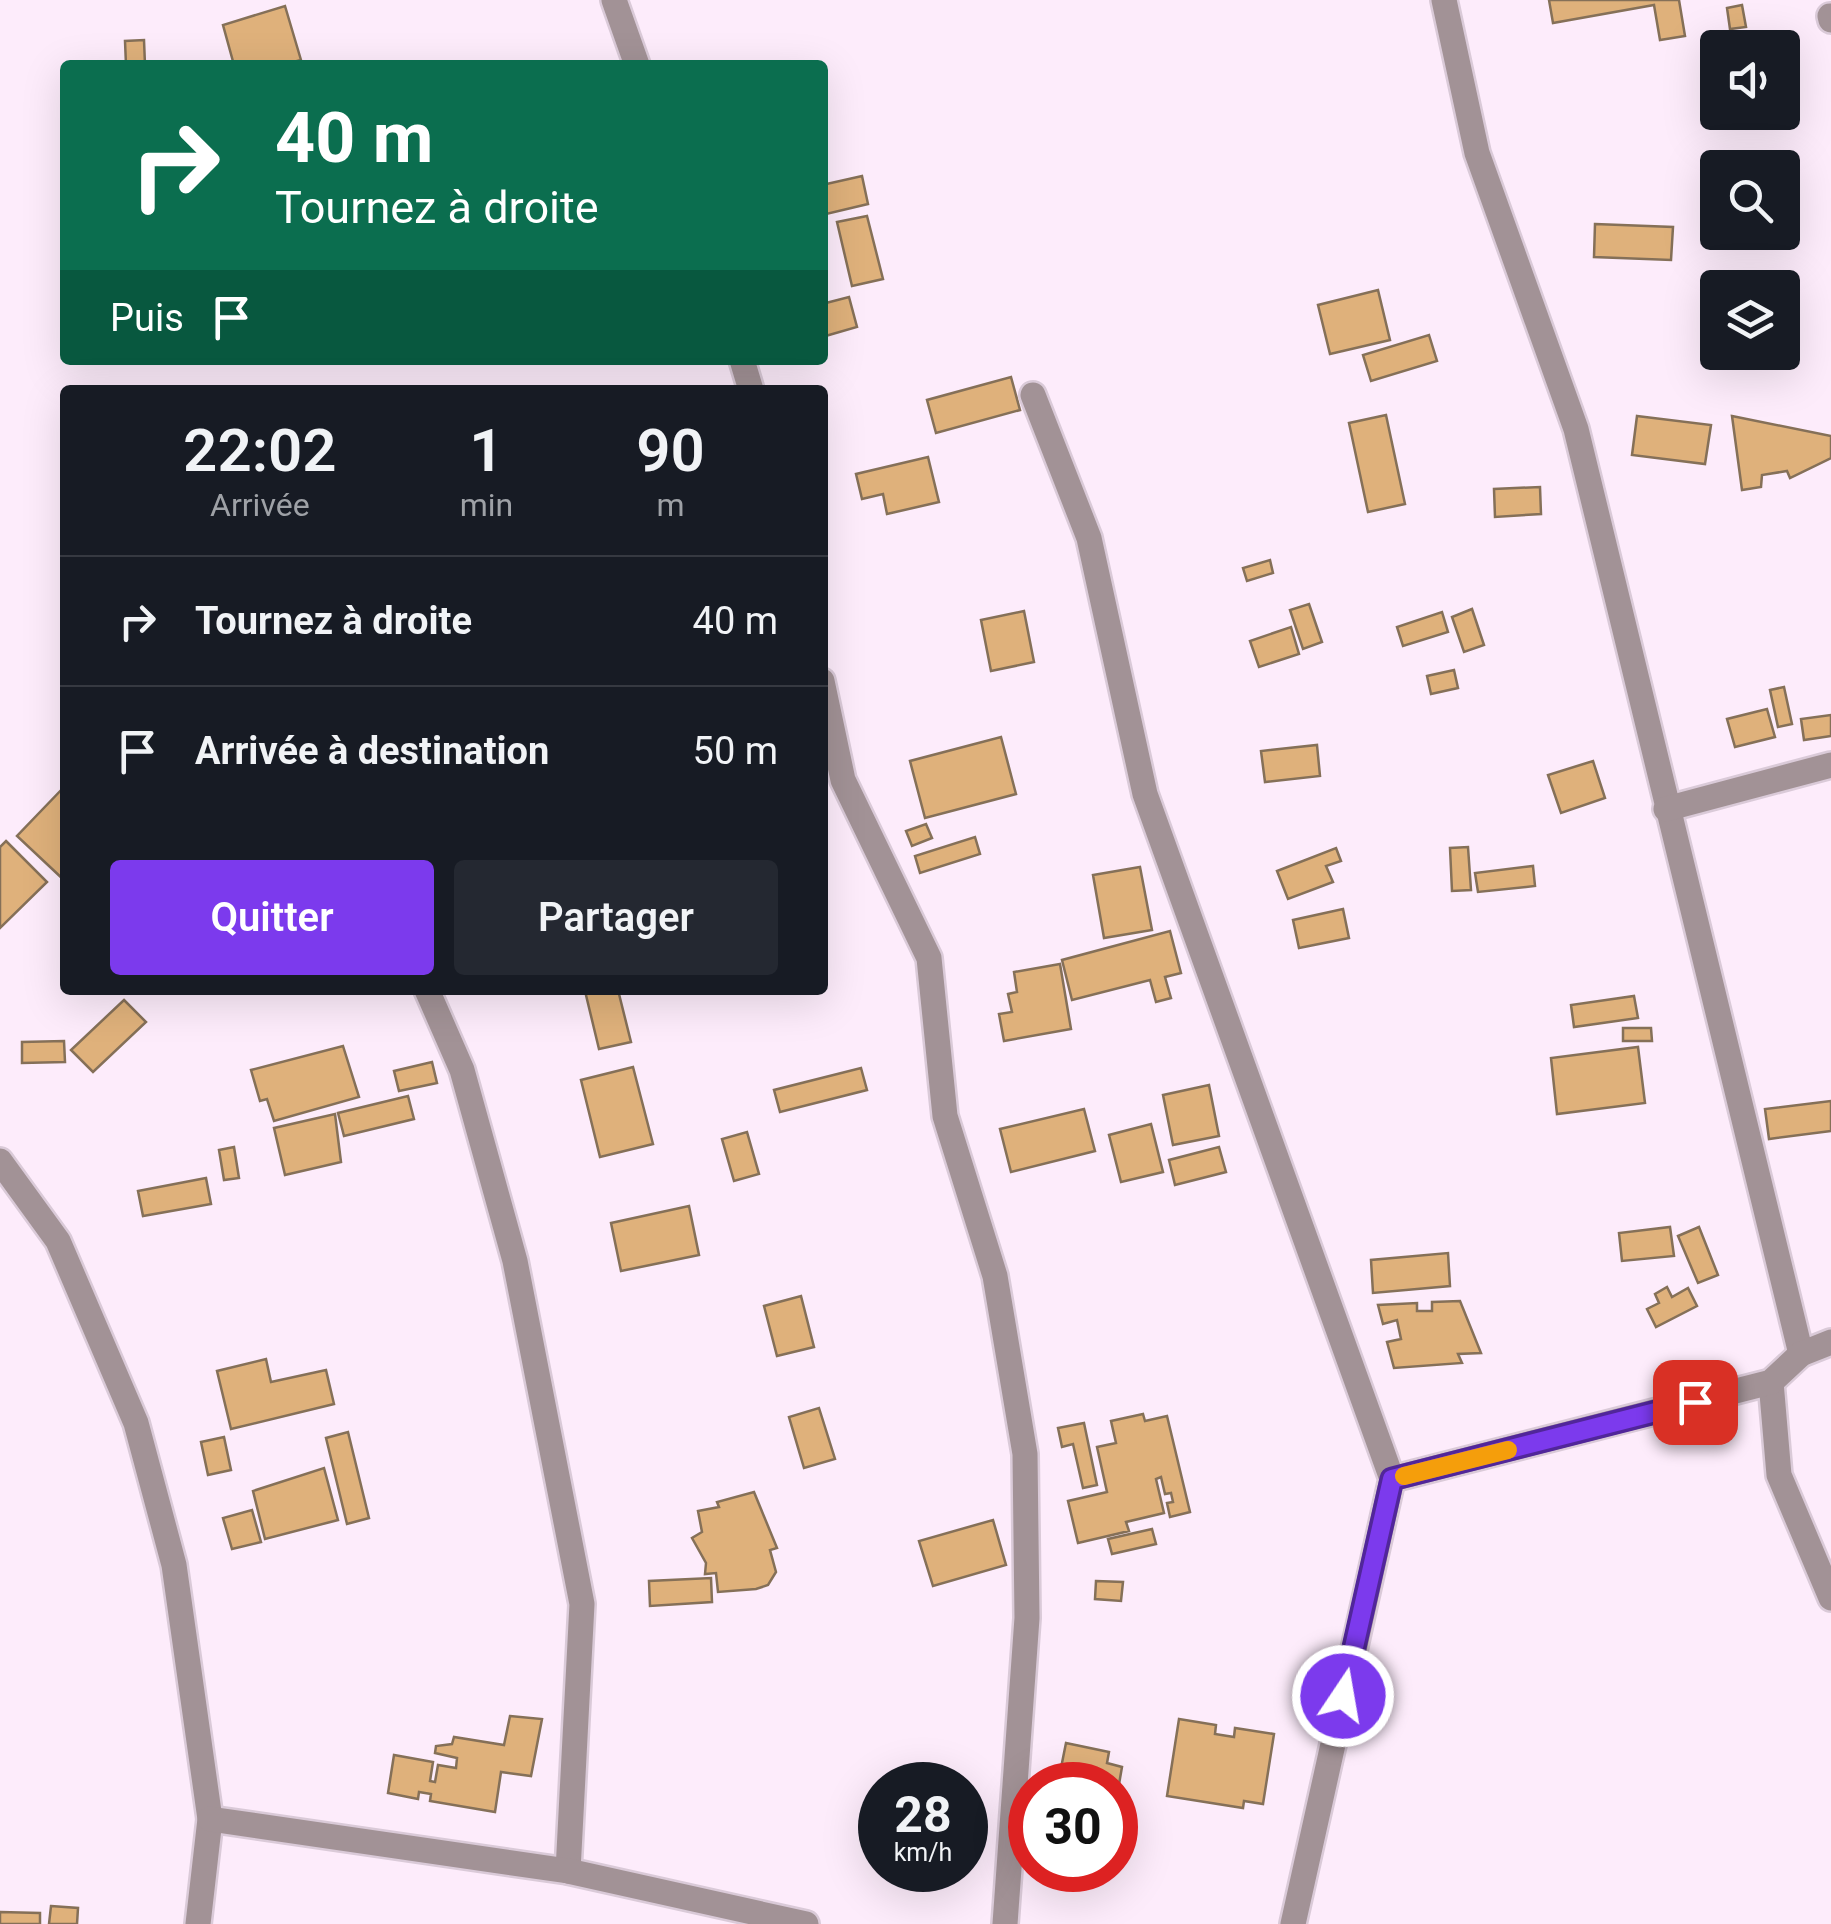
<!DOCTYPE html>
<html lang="fr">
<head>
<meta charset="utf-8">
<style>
	:root { --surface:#171b24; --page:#242831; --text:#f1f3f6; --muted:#9ea1a6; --line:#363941; --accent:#7c3aed }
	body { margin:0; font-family:Roboto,sans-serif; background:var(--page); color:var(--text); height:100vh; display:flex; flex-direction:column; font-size:38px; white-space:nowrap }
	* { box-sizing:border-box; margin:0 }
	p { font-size:32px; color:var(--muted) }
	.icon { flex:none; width:55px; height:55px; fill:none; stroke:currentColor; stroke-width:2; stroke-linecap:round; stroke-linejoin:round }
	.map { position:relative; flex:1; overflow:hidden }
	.drawer { position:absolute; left:60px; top:385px; width:768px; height:610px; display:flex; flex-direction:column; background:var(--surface); border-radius:10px; box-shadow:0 10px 40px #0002 }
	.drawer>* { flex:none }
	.banner { position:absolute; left:60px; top:60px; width:768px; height:305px; border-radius:10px; box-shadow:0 10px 40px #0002; background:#0b6e4f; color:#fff; overflow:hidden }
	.buttons { position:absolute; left:1700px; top:30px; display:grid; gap:20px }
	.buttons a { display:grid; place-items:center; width:100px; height:100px; border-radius:10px; background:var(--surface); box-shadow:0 10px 40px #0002; font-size:50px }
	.speed { position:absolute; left:858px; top:1762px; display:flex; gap:20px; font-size:50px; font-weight:700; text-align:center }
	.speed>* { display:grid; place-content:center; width:130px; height:130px; border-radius:50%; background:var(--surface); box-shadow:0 10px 40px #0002; line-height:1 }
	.speed small { font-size:25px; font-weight:400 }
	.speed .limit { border:15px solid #d22; background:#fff; color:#111 }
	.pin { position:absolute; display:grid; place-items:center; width:85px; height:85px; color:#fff; margin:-42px; border-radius:20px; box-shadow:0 5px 15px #0006 }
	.me { position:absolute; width:110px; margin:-55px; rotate:12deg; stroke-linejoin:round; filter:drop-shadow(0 0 8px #0008) }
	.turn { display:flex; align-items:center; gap:35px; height:210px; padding:0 50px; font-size:45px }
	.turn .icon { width:130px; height:130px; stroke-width:2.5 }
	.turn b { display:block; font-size:70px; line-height:85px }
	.then { display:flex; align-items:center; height:95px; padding:0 50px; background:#0003; gap:20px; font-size:38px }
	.eta { display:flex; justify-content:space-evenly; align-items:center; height:170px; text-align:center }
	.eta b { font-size:60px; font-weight:600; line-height:70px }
	.cta { display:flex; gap:20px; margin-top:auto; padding:20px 50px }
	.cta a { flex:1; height:115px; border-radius:10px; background:var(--accent); color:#fff; font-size:40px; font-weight:600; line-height:115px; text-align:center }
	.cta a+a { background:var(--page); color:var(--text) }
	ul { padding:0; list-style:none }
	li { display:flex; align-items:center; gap:30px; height:130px; padding:0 50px; border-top:2px solid var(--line) }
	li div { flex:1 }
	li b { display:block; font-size:38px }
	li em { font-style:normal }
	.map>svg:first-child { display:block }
</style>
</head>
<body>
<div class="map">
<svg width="1831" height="1924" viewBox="0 0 1831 1924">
	<rect width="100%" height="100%" fill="#fdecfb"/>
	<!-- building -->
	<g fill="#dfb17b" stroke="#857058" stroke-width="2.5">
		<path d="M1549 0H1679L1685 36 1660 40 1654 5 1553 23Z"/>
		<path d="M1742 5 1746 27 1730 29 1727 8Z"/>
		<path d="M285 6 301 60 282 65H234L223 25Z"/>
		<path d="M144 40 145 65H126L125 41Z"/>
		<path d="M862 176 868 204 822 215V185Z"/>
		<path d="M867 216 883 279 852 286 837 222Z"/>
		<path d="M1595 224 1673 227 1671 260 1594 257Z"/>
		<path d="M1378 290 1390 340 1330 354 1318 305Z"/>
		<path d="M849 297 857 327 822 337V304Z"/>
		<path d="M1429 335 1437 361 1371 381 1363 355Z"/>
		<path d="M1011 377 1020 410 936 433 927 400Z"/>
		<path d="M1386 415 1405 504 1368 512 1349 423Z"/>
		<path d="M1637 416 1711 425 1705 464 1632 455Z"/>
		<path d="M1732 416 1831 436V458L1790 478 1787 471 1762 475 1761 487 1742 490Z"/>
		<path d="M928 457 939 502 887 514 883 494 862 499 856 474Z"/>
		<path d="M1540 487 1541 514 1495 517 1494 489Z"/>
		<path d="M1270 560 1273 573 1247 581 1243 568Z"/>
		<path d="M1309 604 1322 642 1303 649 1290 610Z"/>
		<path d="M1472 609 1484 645 1464 652 1452 617Z"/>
		<path d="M1024 611 1034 662 991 671 981 620Z"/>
		<path d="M1442 612 1448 632 1403 646 1397 627Z"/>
		<path d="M1291 627 1299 654 1259 667 1250 641Z"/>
		<path d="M1454 670 1458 688 1431 694 1427 676Z"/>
		<path d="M1784 687 1792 724 1778 727 1770 690Z"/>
		<path d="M1767 709 1775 737 1735 747 1727 719Z"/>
		<path d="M1831 715V736L1804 740 1801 719Z"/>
		<path d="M1001 737 1016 794 925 818 910 761Z"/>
		<path d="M1317 745 1320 776 1265 782 1261 751Z"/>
		<path d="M1593 761 1605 798 1561 813 1548 775Z"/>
		<path d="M65 786V881L17 836Z"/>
		<path d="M926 824 932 838 912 846 906 831Z"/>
		<path d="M975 837 980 854 920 873 915 856Z"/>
		<path d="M6 841 47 882 0 928V847Z"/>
		<path d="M1468 847 1471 890 1452 891 1450 848Z"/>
		<path d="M1336 848 1341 861 1326 866 1333 882 1288 899 1277 871Z"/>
		<path d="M1533 866 1535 886 1478 892 1475 873Z"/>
		<path d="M1140 867 1152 930 1104 938 1093 875Z"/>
		<path d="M1343 909 1349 938 1299 948 1293 920Z"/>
		<path d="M1170 931 1181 973 1165 977 1171 998 1156 1002 1150 980 1072 1000 1062 960Z"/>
		<path d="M1060 964 1071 1029 1004 1041 999 1014 1012 1012 1008 994 1017 992 1014 972Z"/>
		<path d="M618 990 631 1042 599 1049 585 991Z"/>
		<path d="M1634 996 1638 1018 1574 1027 1571 1005Z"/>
		<path d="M124 1000 146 1022 93 1072 71 1050Z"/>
		<path d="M1623 1028H1651L1652 1041H1623Z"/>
		<path d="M64 1041 65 1062 22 1063V1042Z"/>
		<path d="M343 1046 359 1097 274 1121 267 1099 260 1101 251 1070Z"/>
		<path d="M1638 1047 1645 1103 1557 1114 1551 1058Z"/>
		<path d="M432 1062 437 1083 399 1091 394 1071Z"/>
		<path d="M633 1067 653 1144 600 1157 581 1080Z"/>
		<path d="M861 1068 867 1090 780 1112 774 1090Z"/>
		<path d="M1209 1085 1219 1136 1173 1145 1163 1095Z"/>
		<path d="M408 1096 414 1119 344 1136 338 1113Z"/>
		<path d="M1831 1101V1131L1769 1139 1765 1109Z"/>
		<path d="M1084 1109 1095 1151 1011 1172 1000 1129Z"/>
		<path d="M335 1114 341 1162 285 1175 274 1128Z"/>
		<path d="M1151 1124 1163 1172 1121 1182 1109 1135Z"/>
		<path d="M747 1132 759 1174 734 1181 722 1139Z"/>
		<path d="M234 1147 239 1178 224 1180 219 1150Z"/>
		<path d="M1219 1147 1226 1172 1175 1185 1169 1160Z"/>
		<path d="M206 1178 211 1204 143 1216 138 1191Z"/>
		<path d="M689 1206 699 1255 621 1271 611 1223Z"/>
		<path d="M1670 1227 1674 1256 1622 1261 1619 1233Z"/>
		<path d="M1699 1227 1718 1275 1698 1283 1678 1236Z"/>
		<path d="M1448 1253 1450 1286 1373 1293 1371 1260Z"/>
		<path d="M1667 1287 1672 1297 1688 1288 1697 1306 1656 1327 1647 1309 1659 1303 1655 1294Z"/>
		<path d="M801 1296 814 1347 777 1356 764 1306Z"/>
		<path d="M1460 1301 1481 1353 1458 1354 1462 1363 1394 1368 1387 1342 1401 1339 1397 1320 1383 1324 1378 1305 1417 1303V1311H1432V1302Z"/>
		<path d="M266 1359 271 1382 326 1370 334 1404 231 1429 217 1371Z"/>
		<path d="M819 1408 835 1459 804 1468 789 1417Z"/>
		<path d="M1143 1414 1145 1421 1167 1416 1190 1512 1170 1517 1167 1503 1173 1502 1171 1493 1165 1494 1161 1477 1156 1479 1164 1513 1126 1522 1129 1531 1078 1543 1068 1501 1107 1492 1097 1447 1116 1443 1111 1421Z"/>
		<path d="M1084 1423 1097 1485 1083 1488 1073 1444 1062 1447 1058 1428Z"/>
		<path d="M348 1432 369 1518 347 1524 326 1438Z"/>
		<path d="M224 1437 231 1470 208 1475 201 1442Z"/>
		<path d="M324 1468 338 1520 265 1539 253 1491Z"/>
		<path d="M754 1492 777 1548 770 1550 776 1572 768 1585 756 1589 718 1592 716 1573 705 1574 706 1563 692 1538 702 1532 698 1511 719 1507 717 1502Z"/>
		<path d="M252 1510 261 1542 232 1549 223 1518Z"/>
		<path d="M993 1520 1006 1565 933 1586 919 1541Z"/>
		<path d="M1152 1529 1156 1544 1112 1554 1108 1539Z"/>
		<path d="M711 1578 712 1602 650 1606 649 1581Z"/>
		<path d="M1096 1581 1123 1582 1121 1601 1095 1599Z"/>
		<path d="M510 1716 542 1719 531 1776 501 1772 495 1812 430 1801 431 1794 419 1792 418 1799 388 1793 394 1755 433 1762 430 1781 435 1782 438 1765 456 1768 457 1758 435 1753 436 1746 452 1744 454 1737 504 1745Z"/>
		<path d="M1179 1719 1216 1725 1215 1734 1234 1737 1235 1728 1274 1734 1263 1804 1244 1801 1243 1808 1167 1796Z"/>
		<path d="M1066 1743 1109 1752 1107 1763 1122 1767 1118 1790 1115 1785 1059 1778Z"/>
		<path d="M51 1906 78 1908 77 1924H49Z"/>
		<path d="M0 1912 40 1913V1924H0Z"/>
	</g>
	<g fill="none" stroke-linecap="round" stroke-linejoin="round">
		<defs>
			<g id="minor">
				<path d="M614 0 637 65"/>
				<path d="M1444 0 1477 153 1576 429 1801 1354"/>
				<path d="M1830 16 1831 20"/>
				<path d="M742 360 751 390"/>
				<path d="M1033 395 1089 538 1145 794 1392 1479 1293 1924"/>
				<path d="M822 681 843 780 929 958 945 1116 995 1276 1025 1454 1027 1618 1005 1924"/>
				<path d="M1666 809 1831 765"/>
				<path d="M427 990 462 1070 515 1261 582 1604 568 1871"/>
				<path d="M0 1161 58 1241 136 1423 174 1565 210 1819 198 1924"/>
				<path d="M1771 1382 1779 1475 1831 1598"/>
				<path d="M1392 1479 1771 1382 1801 1354 1831 1342"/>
				<path d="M210 1819 568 1871 806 1924"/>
			</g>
		</defs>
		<!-- minor casing -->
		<use href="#minor" stroke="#dacad8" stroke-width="30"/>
		<!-- minor -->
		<use href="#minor" stroke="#a29296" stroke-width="25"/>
	</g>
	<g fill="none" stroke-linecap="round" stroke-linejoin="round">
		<defs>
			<path id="route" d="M1343 1696 1392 1479 1695 1402"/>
		</defs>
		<!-- route casing -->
		<use href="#route" stroke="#51269a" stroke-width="25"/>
		<!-- route -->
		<use href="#route" stroke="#7c3aed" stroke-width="18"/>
		<!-- slow -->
		<path stroke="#f59e0b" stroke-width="18" d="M1404 1476 1508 1450"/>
	</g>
</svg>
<div class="buttons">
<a><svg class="icon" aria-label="sound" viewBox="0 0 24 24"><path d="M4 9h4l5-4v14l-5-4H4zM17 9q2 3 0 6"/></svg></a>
<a><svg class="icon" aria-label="search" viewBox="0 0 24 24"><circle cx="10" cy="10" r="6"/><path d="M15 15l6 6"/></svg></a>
<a><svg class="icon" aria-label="layers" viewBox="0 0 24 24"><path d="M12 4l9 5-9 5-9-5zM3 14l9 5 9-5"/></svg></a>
</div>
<div class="speed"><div>28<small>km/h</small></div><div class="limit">30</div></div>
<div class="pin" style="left:1695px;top:1402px;background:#d93025"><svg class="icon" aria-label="arrive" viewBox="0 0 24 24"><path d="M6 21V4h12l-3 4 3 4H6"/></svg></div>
<svg class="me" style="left:1343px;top:1696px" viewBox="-20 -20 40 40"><circle r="17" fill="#7c3aed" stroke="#fff" stroke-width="3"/><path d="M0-11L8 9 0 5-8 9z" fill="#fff"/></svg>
<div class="banner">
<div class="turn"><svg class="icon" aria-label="right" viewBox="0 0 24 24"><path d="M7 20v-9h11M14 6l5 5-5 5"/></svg><div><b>40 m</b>Tournez à droite</div></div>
<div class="then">Puis<svg class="icon" aria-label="arrive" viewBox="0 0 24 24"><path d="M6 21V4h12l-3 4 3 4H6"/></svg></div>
</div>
<section class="drawer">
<div class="eta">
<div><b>22:02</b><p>Arrivée</p></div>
<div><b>1</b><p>min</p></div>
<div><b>90</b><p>m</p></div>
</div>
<ul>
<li><svg class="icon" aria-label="right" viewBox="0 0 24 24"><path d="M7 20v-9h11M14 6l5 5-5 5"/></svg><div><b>Tournez à droite</b></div><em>40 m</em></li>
<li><svg class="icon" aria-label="arrive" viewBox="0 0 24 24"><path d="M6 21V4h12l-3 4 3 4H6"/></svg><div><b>Arrivée à destination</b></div><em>50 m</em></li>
</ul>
<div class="cta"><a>Quitter</a><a>Partager</a></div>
</section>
</div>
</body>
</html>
